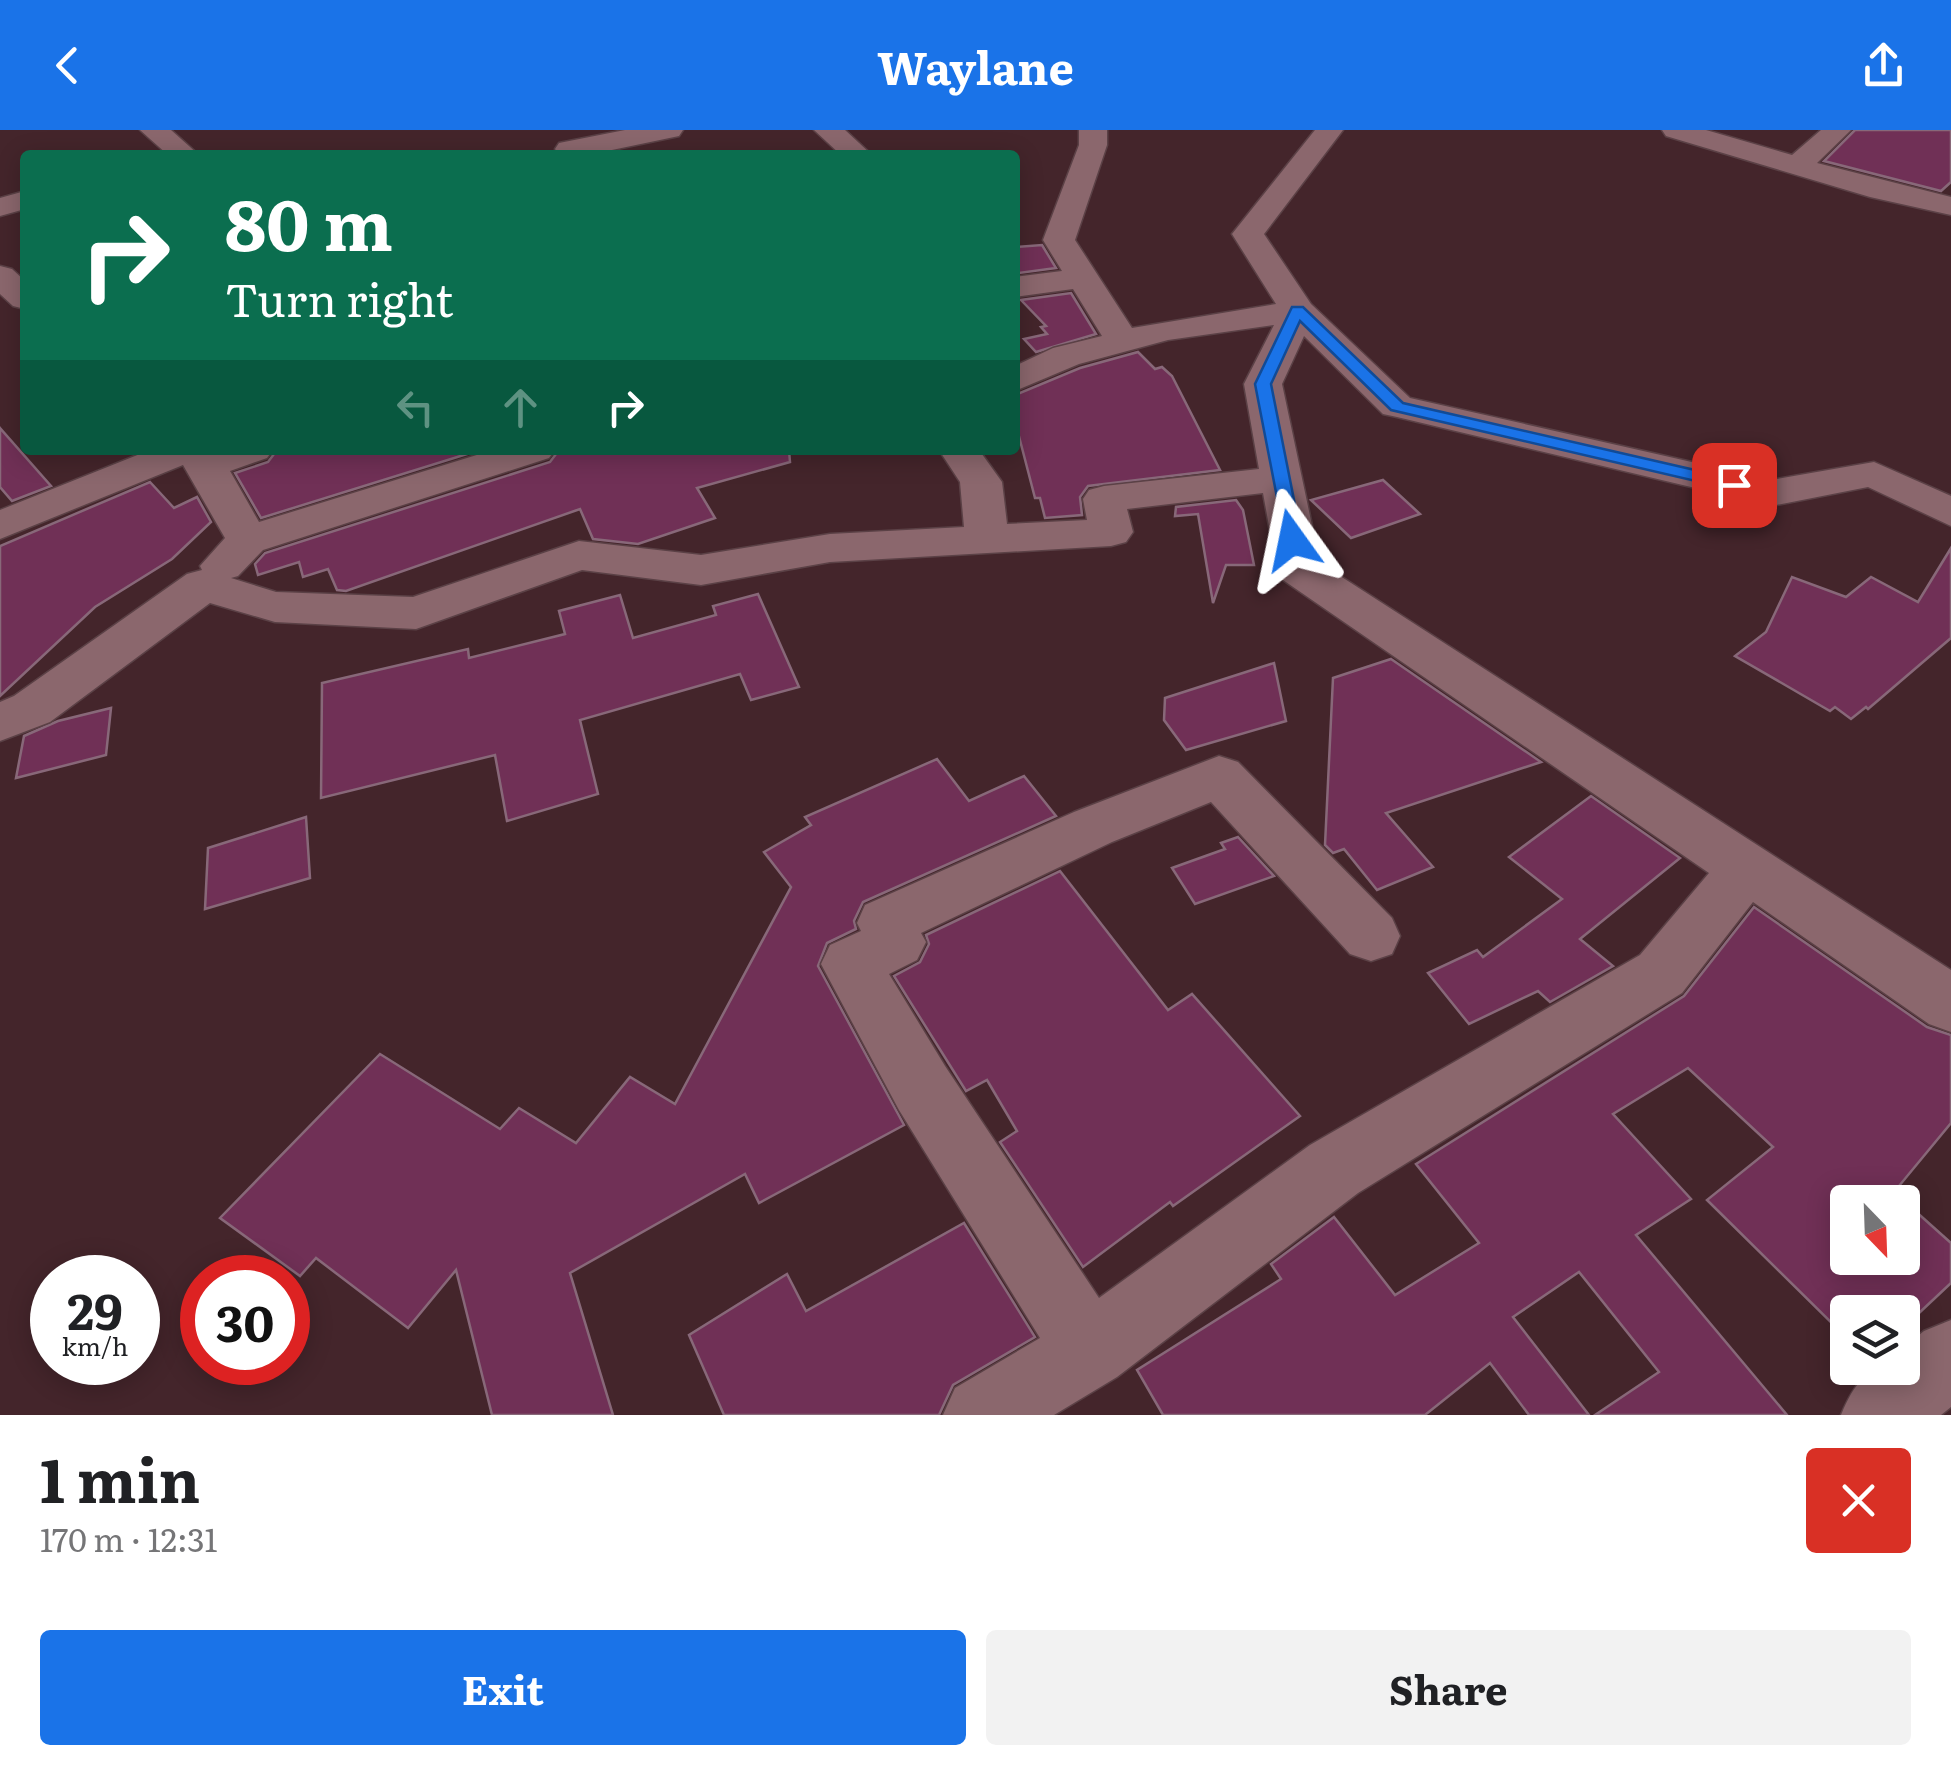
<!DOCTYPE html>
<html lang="en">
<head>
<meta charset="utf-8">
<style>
	:root { --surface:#fff; --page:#f2f2f2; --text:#202124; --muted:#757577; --accent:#1a73e8 }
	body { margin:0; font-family:Literata,serif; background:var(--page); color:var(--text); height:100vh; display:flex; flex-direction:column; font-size:38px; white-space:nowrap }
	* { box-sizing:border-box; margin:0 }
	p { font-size:32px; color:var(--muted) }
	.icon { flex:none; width:55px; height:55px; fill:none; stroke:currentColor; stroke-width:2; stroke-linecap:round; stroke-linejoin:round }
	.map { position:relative; height:1285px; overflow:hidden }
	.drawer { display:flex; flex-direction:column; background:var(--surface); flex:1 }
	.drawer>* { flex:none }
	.banner { position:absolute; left:20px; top:20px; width:1000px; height:305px; border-radius:10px; box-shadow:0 5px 25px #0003; background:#0b6e4f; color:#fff; overflow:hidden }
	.needle { width:65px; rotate:157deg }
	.fabs { position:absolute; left:1830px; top:1055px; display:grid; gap:20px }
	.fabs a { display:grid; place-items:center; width:90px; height:90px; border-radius:10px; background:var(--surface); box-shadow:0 5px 25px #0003; font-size:50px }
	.speed { position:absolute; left:30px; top:1125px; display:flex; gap:20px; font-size:50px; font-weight:700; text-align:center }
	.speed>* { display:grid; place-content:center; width:130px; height:130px; border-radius:50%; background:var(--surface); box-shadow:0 5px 25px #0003; line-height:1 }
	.speed small { font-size:25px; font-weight:400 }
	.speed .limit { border:15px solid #d22; background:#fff; color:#111 }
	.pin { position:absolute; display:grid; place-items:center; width:85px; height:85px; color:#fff; margin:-42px; border-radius:20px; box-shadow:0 5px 15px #0006 }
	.me { position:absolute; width:110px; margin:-55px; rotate:348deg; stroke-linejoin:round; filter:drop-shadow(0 0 8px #0008) }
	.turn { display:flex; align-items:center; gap:35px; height:210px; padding:0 40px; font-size:45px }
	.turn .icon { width:130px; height:130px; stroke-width:2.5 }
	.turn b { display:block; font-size:70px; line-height:85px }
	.lanes { display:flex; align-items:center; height:95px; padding:0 40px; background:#0003; justify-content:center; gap:50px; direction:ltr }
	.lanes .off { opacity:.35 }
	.round { display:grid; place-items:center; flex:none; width:105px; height:105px; border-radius:10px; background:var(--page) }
	.headline { display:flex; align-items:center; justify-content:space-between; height:170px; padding:0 40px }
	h1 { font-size:60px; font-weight:700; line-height:75px }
	.button { display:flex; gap:20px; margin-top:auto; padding:20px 40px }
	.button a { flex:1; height:115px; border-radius:10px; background:var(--accent); color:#fff; font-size:40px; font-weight:700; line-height:115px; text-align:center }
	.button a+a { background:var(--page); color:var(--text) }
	header { display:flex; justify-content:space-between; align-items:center; height:130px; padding:0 40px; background:var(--accent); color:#fff; font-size:45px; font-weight:700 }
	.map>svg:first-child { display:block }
</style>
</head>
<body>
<header><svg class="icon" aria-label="back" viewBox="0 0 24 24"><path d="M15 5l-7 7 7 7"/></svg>Waylane<svg class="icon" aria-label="share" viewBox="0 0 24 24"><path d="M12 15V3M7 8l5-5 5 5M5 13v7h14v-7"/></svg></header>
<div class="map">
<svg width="1951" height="1285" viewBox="0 0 1951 1285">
	<rect width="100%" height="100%" fill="#44252b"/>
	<!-- building -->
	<g fill="#703056" stroke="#886879" stroke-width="2.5" fill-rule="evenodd">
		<path d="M1855 0H1951V52L1941 61 1824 31Z"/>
		<path d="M1042 115 1056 138 1019 143 1015 138V117Z"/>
		<path d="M1071 163 1096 204 1036 222 1024 209 1047 204 1041 197 1046 196 1021 170Z"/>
		<path d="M1138 222 1155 239 1162 237 1172 246 1220 340 1088 356 1080 367 1082 385 1045 388 1040 368H1035L1015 291V265L1080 238Z"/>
		<path d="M0 298 51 356 12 371 0 357Z"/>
		<path d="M277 320H480L261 388 235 343 268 332Z"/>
		<path d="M559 320H789L790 332 697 358 715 388 638 414 593 409 580 379 346 461 337 460 328 439 303 447 299 432 258 445 255 434 265 423 550 332Z"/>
		<path d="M1383 350 1420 384 1351 408 1311 370Z"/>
		<path d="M150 352 174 378 197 367 211 392 172 429 95 477 0 566V416Z"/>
		<path d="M1236 370 1243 380 1254 435H1226L1213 473 1198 384 1175 386 1176 377Z"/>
		<path d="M1951 418V508L1868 579 1866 577 1851 589 1835 577 1830 581 1735 526 1766 502 1792 447 1846 467 1871 447 1918 472Z"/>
		<path d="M758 464 799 557 751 570 740 544 580 590 598 664 507 691 495 625 321 668 322 553 468 519 469 528 565 504 559 481 620 465 633 508 716 485 713 476Z"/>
		<path d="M1391 529 1541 632 1386 683 1433 737 1377 760 1344 719 1333 723 1325 715 1333 548Z"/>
		<path d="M1274 533 1286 591 1186 620 1164 590 1165 568Z"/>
		<path d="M111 578 106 625 16 648 24 606 58 591Z"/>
		<path d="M937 629 969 671 1024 646 1056 686 863 772 854 791 856 799 827 813 818 836 904 995 759 1073 745 1044 570 1143 613 1285H492L456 1140 408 1198 316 1128 300 1146 220 1088 380 924 500 999 519 978 576 1013 630 947 675 974 791 757 764 722 811 695 805 687Z"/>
		<path d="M1591 666 1680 728 1580 809 1613 836 1550 872 1538 861 1469 894 1428 843 1477 820 1483 827 1562 769 1509 727Z"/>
		<path d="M306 687 310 748 205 779 208 718Z"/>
		<path d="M1238 707 1274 746 1195 774 1172 738 1225 719 1221 713Z"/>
		<path d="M1060 741 1168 880 1192 864 1300 986 1173 1076 1170 1072 1083 1137 1000 1012 1017 1001 987 950 966 961 894 846 920 832 929 814 926 805Z"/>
		<path d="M1754 777 1927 897 1951 905V993L1894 1062 1951 1113V1153L1902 1199V1182H1848V1209L1707 1070 1773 1017 1688 938 1613 984 1691 1069 1636 1105 1787 1285H1595L1659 1242 1579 1142 1513 1187 1589 1285H1529L1490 1233 1425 1285H1163L1137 1240 1281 1149 1271 1134 1334 1087 1395 1165 1479 1113 1416 1034 1684 866ZM1848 1072H1902V1128H1848Z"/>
		<path d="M964 1093 1035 1207 953 1255 939 1285H724L689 1205 787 1144 806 1181Z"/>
	</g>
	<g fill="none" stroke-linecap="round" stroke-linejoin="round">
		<defs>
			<g id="minor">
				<path d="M140 0H171L199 25H168Z"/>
				<path d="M625 0H683L679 6 588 25H559L555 19 559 13Z"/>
				<path d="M814 0H845L872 25H841Z"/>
				<path d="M1079 0H1107V15L1075 110 1132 198 1276 174 1232 104 1315 0H1343L1264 104 1311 174 1410 268 1771 350 1874 332 1951 366V396L1868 357 1771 376 1397 287 1383 284 1304 206 1282 254 1320 433 1951 840V902L1929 894 1753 772 1682 863 1358 1063 1117 1247 1054 1285H943L955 1258 1040 1208 899 980 821 834 830 815 861 801 857 793 865 775 1074 682 1219 626 1238 632 1392 788 1400 806 1392 824 1371 831 1350 824 1211 672 1112 712 921 803 926 812 917 830 889 844 945 936 1099 1168 1310 1015 1640 825 1709 743 1283 450 1277 440 1263 363 1127 379 1133 402 1126 412 1111 416 830 432 701 455 582 440 416 499 275 492 210 473 50 592 0 611V572L14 566 187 444 202 440 200 436 225 408 183 335 0 409V380L150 320H273L267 328 230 341 259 392 493 320H555L549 328 263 420 238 446 231 448 276 462 413 467 579 411 701 425 830 404 964 397 960 352 939 320H979L1002 352 1007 394 1087 390 1083 369 1089 360 1104 356 1259 339 1244 254 1274 195 1168 210 1079 234 1015 261V236L1053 218 1102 206 1073 159 1015 167V147L1062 141 1043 110 1079 15Z"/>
				<path d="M1662 0H1706L1792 25 1821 0H1851L1817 33 1951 67V85L1870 67 1666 6Z"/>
				<path d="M25 61V79L0 86V68Z"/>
				<path d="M0 136 12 139 25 151V179L13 176 0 164Z"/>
				<path d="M1951 1190V1277L1941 1285H1841C1855 1252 1865 1238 1902 1238V1219L1924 1201Z"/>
			</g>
		</defs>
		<!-- minor casing -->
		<use href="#minor" stroke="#5b4146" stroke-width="3"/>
		<!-- minor -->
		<use href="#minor" fill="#8b676d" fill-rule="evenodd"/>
	</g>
	<!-- route -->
	<path fill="#1a73e8" stroke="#114b97" stroke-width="2.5" d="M1292 177H1303L1403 273 1734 349 1742 355 1734 360 1391 280 1300 191 1271 254 1302 410 1292 415 1286 414 1255 254Z"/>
</svg>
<div class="fabs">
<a><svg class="needle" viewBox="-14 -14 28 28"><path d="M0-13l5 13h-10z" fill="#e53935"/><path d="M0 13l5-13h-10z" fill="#757577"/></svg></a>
<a><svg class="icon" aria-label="layers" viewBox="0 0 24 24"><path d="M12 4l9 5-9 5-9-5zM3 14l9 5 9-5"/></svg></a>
</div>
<div class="speed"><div>29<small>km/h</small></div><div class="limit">30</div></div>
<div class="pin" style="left:1734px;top:355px;background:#d93025"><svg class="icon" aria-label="arrive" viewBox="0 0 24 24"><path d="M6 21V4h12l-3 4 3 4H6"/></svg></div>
<svg class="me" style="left:1292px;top:410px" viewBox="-20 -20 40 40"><path d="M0-17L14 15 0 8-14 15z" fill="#1a73e8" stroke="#fff" stroke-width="4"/></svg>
<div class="banner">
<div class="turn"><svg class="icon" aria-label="right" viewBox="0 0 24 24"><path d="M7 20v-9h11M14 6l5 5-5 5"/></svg><div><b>80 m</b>Turn right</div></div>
<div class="lanes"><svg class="icon off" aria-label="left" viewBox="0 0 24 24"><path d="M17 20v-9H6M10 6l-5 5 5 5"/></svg><svg class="icon off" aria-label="ahead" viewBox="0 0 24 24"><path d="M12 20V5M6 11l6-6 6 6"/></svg><svg class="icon" aria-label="right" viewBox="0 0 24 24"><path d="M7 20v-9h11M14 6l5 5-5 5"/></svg></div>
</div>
</div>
<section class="drawer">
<div class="headline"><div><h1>1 min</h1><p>170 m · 12:31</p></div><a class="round" style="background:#d93025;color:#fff"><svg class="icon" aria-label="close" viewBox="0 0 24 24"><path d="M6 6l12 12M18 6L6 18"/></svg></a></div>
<div class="button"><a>Exit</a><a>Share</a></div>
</section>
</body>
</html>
